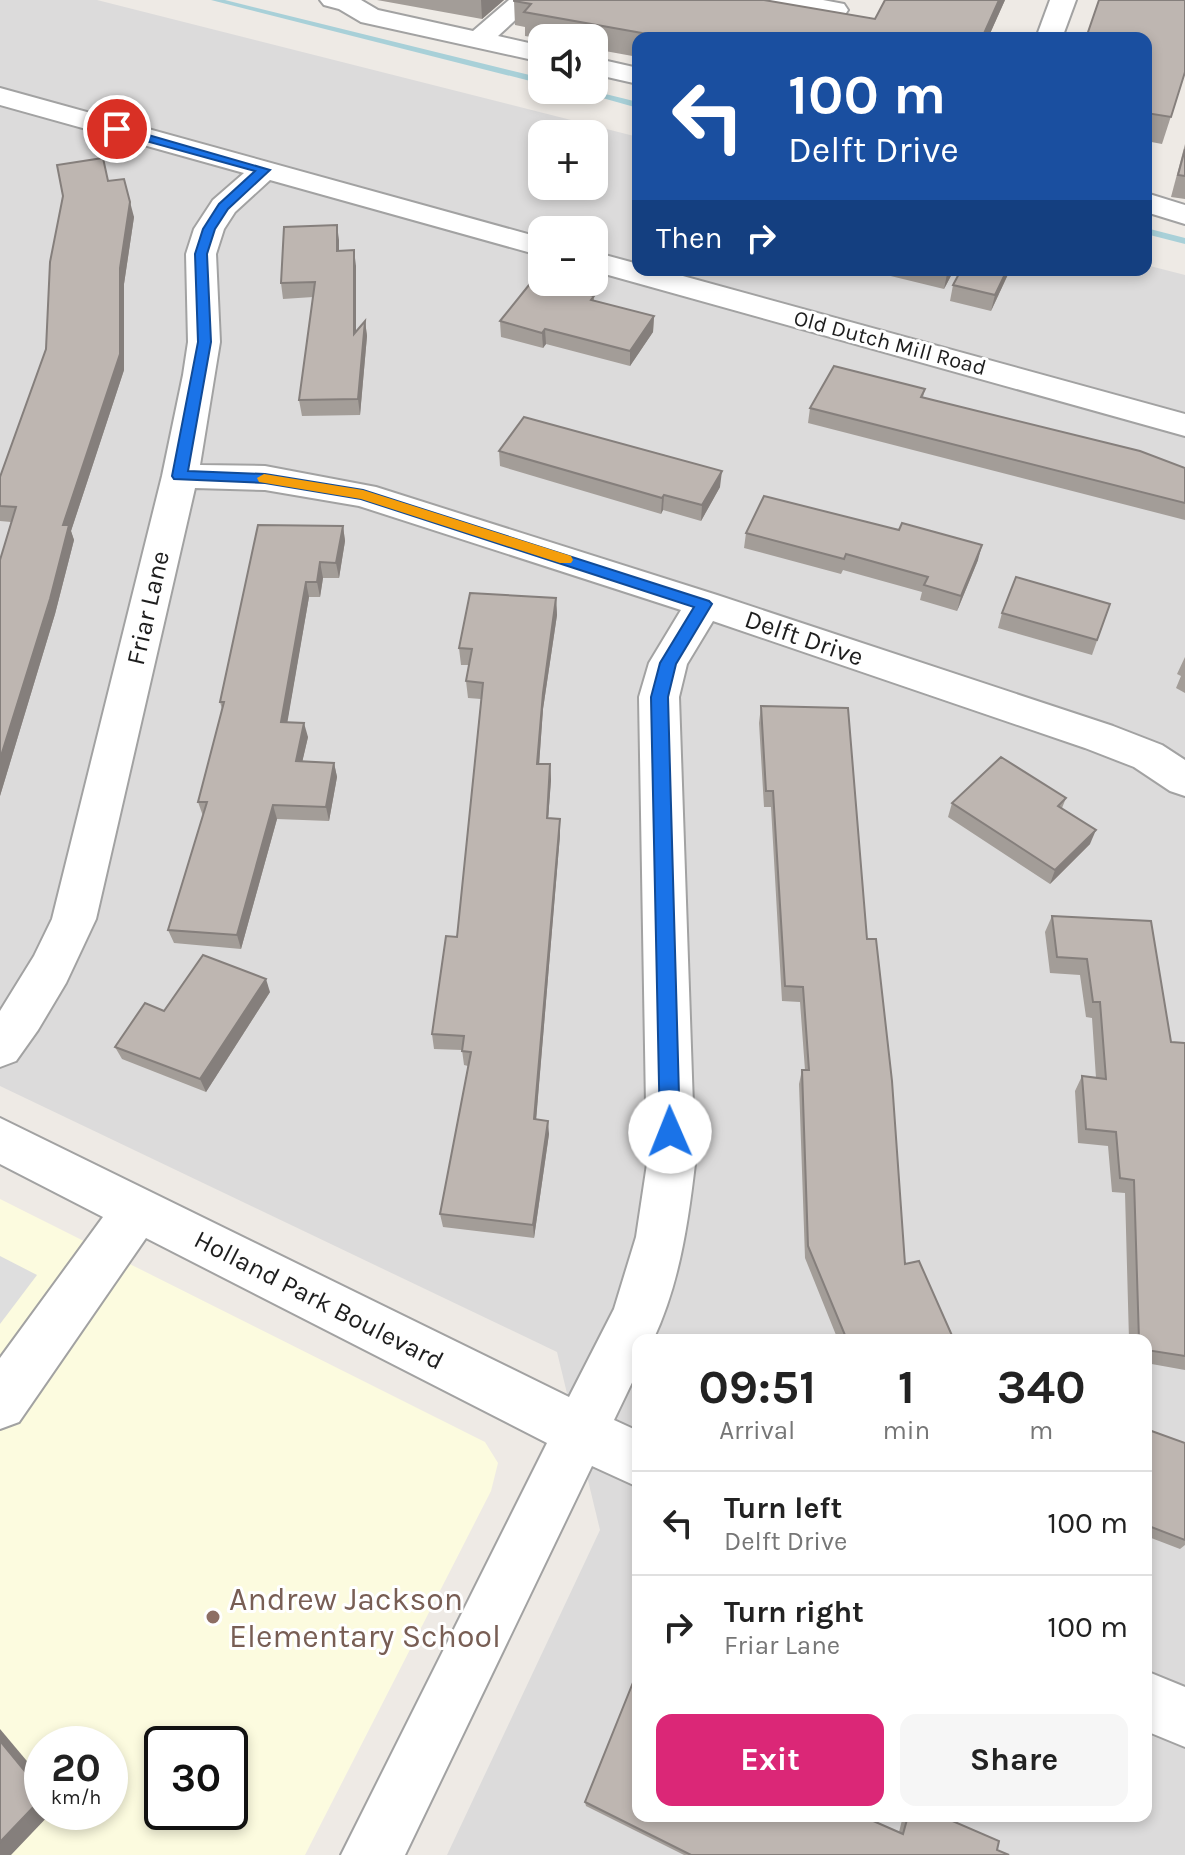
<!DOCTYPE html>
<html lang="en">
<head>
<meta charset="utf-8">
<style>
	:root { --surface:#fff; --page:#f6f6f6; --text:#222; --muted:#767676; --line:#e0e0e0; --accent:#db2777 }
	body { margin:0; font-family:Karla,sans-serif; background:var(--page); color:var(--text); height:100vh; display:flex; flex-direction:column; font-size:30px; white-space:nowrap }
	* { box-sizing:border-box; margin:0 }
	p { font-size:26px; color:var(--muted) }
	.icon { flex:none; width:44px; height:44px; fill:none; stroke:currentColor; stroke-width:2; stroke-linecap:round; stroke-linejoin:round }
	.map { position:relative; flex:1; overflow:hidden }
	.drawer { position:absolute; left:632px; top:1334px; width:520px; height:488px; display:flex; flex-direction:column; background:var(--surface); border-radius:16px; box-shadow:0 4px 12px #0003 }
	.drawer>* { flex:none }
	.banner { position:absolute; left:632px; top:32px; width:520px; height:244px; border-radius:16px; box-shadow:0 4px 12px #0003; background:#1a4fa0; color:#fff; overflow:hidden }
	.tools { position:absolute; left:528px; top:24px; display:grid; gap:16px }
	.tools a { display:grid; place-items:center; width:80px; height:80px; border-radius:16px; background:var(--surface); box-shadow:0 4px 12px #0003; font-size:40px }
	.speed { position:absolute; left:24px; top:1726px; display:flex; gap:16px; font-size:40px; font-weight:700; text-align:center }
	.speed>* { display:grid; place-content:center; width:104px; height:104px; border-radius:50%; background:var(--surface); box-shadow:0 4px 12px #0003; line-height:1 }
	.speed small { font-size:20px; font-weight:400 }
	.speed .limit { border:4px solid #111; border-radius:12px; background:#fff; color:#111 }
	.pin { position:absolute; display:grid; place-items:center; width:68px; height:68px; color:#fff; margin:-34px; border:4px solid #fff; border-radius:50%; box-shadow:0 2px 8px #0007 }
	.me { position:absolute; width:88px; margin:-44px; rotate:359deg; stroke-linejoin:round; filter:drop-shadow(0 0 6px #0008) }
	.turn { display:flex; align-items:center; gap:28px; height:168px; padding:0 24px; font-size:36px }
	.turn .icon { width:104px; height:104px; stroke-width:2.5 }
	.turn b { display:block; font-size:56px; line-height:68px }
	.then { display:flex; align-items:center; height:76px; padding:0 24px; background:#0003; gap:16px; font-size:30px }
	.eta { display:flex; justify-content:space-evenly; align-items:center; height:136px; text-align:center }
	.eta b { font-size:48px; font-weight:700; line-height:56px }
	.cta { display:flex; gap:16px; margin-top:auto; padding:16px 24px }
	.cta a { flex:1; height:92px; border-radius:16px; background:var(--accent); color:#fff; font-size:32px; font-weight:700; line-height:92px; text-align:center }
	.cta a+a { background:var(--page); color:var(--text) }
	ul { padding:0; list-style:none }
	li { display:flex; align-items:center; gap:24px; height:104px; padding:0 24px; border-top:2px solid var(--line) }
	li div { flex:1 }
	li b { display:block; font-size:30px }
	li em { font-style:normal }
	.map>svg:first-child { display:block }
</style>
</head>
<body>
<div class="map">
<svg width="1185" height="1855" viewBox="0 0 1185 1855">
	<rect width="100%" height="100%" fill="#eeeae5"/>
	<!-- residential -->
	<path fill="#dcdbdb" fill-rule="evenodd" d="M0 0H97L638 137V270H1146V265L1185 275V1855H447L600 1530 557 1352 0 1086ZM542 134H594V186H542ZM542 230H594V282H542ZM638 1340H1146V1816H638Z"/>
	<!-- education -->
	<path fill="#fcfbdf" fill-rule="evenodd" d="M0 1199 485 1442 498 1463 491 1491 305 1855H0ZM42 1744H110V1812H42ZM162 1744H230V1812H162Z"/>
	<!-- parking -->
	<path fill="#dedede" d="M0 1256 37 1275 0 1324Z"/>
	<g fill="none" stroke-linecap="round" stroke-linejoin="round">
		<!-- stream -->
		<g fill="#a8d0d8" fill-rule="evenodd">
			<path d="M211 0H225L542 78V84Z"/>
			<path d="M574 90H589L638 102V108Z"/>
			<path d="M1146 228 1185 238V244L1146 234Z"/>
		</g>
		<defs>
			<g id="minor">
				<path d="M320 0H361L378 10 473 31 509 0H537L498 36 542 46V62L361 22 339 9 324 5Z"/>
				<path d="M766 0H823L844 4 848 10 844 16 835 18 770 5Z"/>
				<path d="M1050 0H1076L1062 38H1036Z"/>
				<path d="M594 58 638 68V84L594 74Z"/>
				<path d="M0 88 542 238V256L270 180 235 212 224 229 216 254 220 342 200 465 265 466 376 487 717 595 1113 726 1162 745 1185 760V796L1170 791 1134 767 1085 748 713 621 687 664 679 697 695 1164C688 1224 679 1285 653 1340H638V1370L614 1420 638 1431V1487L592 1466 405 1855H341L547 1443 146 1238 19 1422 0 1429V1358L103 1217 0 1164V1118L569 1397 614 1309 636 1237 647 1164 639 697 649 663 681 610 359 506 265 490 195 488 96 919 66 983 38 1030 16 1061 0 1067V1011L34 956 52 919 162 476 183 375 188 342 186 254 194 229 213 200 244 173 0 105Z"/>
				<path d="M1146 193 1185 205V224L1146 212Z"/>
				<path d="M594 252 638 264V270H661L1185 414V436L594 271Z"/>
				<path d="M1146 1671 1185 1687V1747L1146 1731Z"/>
			</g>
		</defs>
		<!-- minor casing -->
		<use href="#minor" stroke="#a2a2a2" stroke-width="4"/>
		<!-- minor -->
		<use href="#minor" fill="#fff" fill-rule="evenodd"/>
	</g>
	<!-- wall -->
	<g fill="#a39d98">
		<path d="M377 0H504L482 19Z"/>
		<path d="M1005 0 988 38H638V57L594 49V38H542V39L525 36V27L515 25 514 1 875 19Z"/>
		<path d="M1146 38 1185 73 1162 144 1146 141Z"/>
		<path d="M1185 144V199L1171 197Z"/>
		<path d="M109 181 134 217 124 284V370L71 531 74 540 55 614 0 796V560L11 522 0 521V477Z"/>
		<path d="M339 240V251L356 266V332L365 321 367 336 360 415 302 416 299 400 313 297 283 299 281 283Z"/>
		<path d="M866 270H954L944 289Z"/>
		<path d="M1010 270 991 311 950 301 953 285Z"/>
		<path d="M594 296V301L654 316 653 332 630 366 546 344 543 348 501 337 500 321Z"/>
		<path d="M925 389 923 397 1185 468V520L808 423 810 408Z"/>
		<path d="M499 451 720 487 701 521 663 510 661 514 500 466Z"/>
		<path d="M343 526 345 541 339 578H323L320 597H309L287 722 308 737 302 762 334 763 337 777 329 821 277 819 241 949 174 943 168 930 203 816 198 802 222 709 220 702Z"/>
		<path d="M746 533 978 560 957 611 920 600 922 592 843 570 841 574 744 548Z"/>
		<path d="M556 598 557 615 543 709 539 764H550L551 780 548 818 560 819V835L536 1119 549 1134 534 1238 443 1227 440 1214 468 1066 464 1065 462 1050 434 1049 432 1034 457 937 481 699 468 698 466 681 469 665H461L459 648Z"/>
		<path d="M1110 604 1092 655 998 628 1002 613Z"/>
		<path d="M1185 657V693L1176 688 1181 676 1177 674Z"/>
		<path d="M761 706 867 939 905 1264 954 1340H838L805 1258 799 1084 802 1070H805L800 1002 782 1001 771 807H764L759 723Z"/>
		<path d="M1066 798 1062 808 1090 844 1050 884 948 817 952 803Z"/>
		<path d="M1052 916 1171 1042 1185 1043V1370L1146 1363V1340H1129L1125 1193 1112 1192 1108 1146 1078 1143 1075 1091 1082 1076 1096 1078 1092 1018 1086 1017 1080 975 1050 973 1045 932Z"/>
		<path d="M270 992 206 1092 122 1059 115 1047 164 1011Z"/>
		<path d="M1146 1429 1185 1443V1545L1180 1549 1146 1536Z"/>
		<path d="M585 1802 638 1816 899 1832 903 1816H941L997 1850 1009 1855H684L586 1806Z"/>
	</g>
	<!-- shaded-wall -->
	<g fill="#857f7c">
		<path d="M481 0H504L482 19Z"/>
		<path d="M999 0H1005L988 38H982Z"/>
		<path d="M124 179 134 217 124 284V370L71 531 74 540 55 614 0 796V759L120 268Z"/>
		<path d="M337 225 339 240V267L337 251Z"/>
		<path d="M354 250 356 266V350L354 334Z"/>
		<path d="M949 270H954L944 289 947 274Z"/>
		<path d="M1007 270H1010L991 311 995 295Z"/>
		<path d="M654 316 653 332 630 366V351Z"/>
		<path d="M365 321 367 336 360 415 358 399Z"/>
		<path d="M545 329 546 344 543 348 542 333Z"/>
		<path d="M722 471 720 487 701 521 702 505Z"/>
		<path d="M664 495 663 510 661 514 662 498Z"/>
		<path d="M343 526 345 541 339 578 336 563Z"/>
		<path d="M982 545 978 560 957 611 961 596Z"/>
		<path d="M320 562 323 578 320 597 317 582Z"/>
		<path d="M306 582 309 597 285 736 281 722Z"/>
		<path d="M556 598 557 615 543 709 538 780 537 764 543 693Z"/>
		<path d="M304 723 308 737 299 776 296 761Z"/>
		<path d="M334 763 337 777 329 821 326 807Z"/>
		<path d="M550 764 551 780 547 834V818Z"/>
		<path d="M273 805 277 819 241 949 237 935Z"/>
		<path d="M560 819V835L535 1133 534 1119Z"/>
		<path d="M1096 830 1090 844 1050 884 1055 870Z"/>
		<path d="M266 979 270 992 206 1092 200 1079Z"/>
		<path d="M548 1121 549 1134 534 1238 533 1225Z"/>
		<path d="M0 1729 42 1779V1792L0 1741Z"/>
		<path d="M42 1798V1812H52L11 1855H0V1842Z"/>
	</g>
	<!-- building -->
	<g fill="#beb6b1" stroke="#857f7c" stroke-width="2">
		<path d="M514 0H764L875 19 885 0H999L982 38H670L524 12 531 4 514 1Z"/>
		<path d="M1099 0H1185V72L1171 117 1146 113V38H1086Z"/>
		<path d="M1185 149V176L1178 175Z"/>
		<path d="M103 158 108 181 124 179 130 202 120 268V354L63 525H69L50 599 0 759V560L16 507 0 506V477L46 349 50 262 63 196 57 165Z"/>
		<path d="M337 225V251L354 250V334L365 321 358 399 299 400 315 282 281 283 284 227Z"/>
		<path d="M932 270H949L947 274Z"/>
		<path d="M961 270H1007L995 295 953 285Z"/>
		<path d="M533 280 594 296 591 300 654 316 630 351 545 329 542 333 500 321Z"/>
		<path d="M834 366 925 389 921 397 1140 451 1185 468V503L810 408Z"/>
		<path d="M524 417 722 471 702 505 664 495 662 498 499 451Z"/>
		<path d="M764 496 899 530 902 523 982 545 961 596 924 585 928 577 846 554 844 559 746 533Z"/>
		<path d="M258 525 343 526 336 563 320 562 317 582H306L281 722 304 723 296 761 334 763 326 807 273 805 237 935 168 930 207 802H198L224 702H220Z"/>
		<path d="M1016 577 1110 604 1097 640 1002 613Z"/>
		<path d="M470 593 556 598 543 693 537 764H550L547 818 560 819 534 1119 548 1121 533 1225 440 1214 471 1052 462 1051 464 1036 432 1034 446 936 457 937 483 683 466 681 472 649 459 648Z"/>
		<path d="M761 706 848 708 867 939H876L892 1081 905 1264 919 1261 954 1340H847L808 1246 802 1070H809L803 987 785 986 773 791H766Z"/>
		<path d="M1001 757 1066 798 1058 806 1096 830 1055 870 952 803Z"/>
		<path d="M1052 916 1151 921 1171 1042 1185 1043V1356L1146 1350V1340H1139L1134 1180 1120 1178 1116 1132 1086 1129 1082 1076 1106 1079 1100 1002H1093L1087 959 1057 957Z"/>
		<path d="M203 955 266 979 200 1079 115 1047 145 1003 164 1011Z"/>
		<path d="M1146 1429 1185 1443V1540L1146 1525Z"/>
		<path d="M638 1670V1816H862L903 1834 908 1816H941L999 1841 997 1850 1009 1855H691L585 1802Z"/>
		<path d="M0 1741 42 1792V1798L0 1842Z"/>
	</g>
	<!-- route -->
	<path fill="#1a73e8" stroke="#114b97" stroke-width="2" d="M117 126 270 170 228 209 215 229 207 254 211 342 188 471 265 474 363 490 709 601 712 604 676 664 668 697 680 1132 677 1139 670 1141 663 1139 660 1132 651 697 660 663 694 607 361 499 265 483 174 479 172 476 198 342 195 254 203 229 219 204 255 171 113 132 111 129Z"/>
	<!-- slow -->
	<path fill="#f59e0b" d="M264 474 363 490 571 556 573 560 571 563H560L361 499 259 482 257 478Z"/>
	<!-- markers -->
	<circle fill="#8d6e63" stroke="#fff" stroke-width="3" cx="213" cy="1617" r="8"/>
	<g text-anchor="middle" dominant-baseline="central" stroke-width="6" stroke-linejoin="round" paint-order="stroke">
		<!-- far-street labels -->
		<g font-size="22" fill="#1e1e1e" stroke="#fff">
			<text transform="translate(890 343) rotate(15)">Old Dutch Mill Road</text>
		</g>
		<!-- street labels -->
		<g font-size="26" fill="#1e1e1e" stroke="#fff">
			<text transform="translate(148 608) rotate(-77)">Friar Lane</text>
			<text transform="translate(804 638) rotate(19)">Delft Drive</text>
			<text transform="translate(319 1300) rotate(27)">Holland Park Boulevard</text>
		</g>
		<!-- near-education labels -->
		<g font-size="32" fill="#785e54" stroke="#fff" text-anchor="start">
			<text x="229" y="1599">Andrew Jackson<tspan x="229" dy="37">Elementary School</tspan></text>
		</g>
	</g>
</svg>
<div class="tools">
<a><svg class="icon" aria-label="sound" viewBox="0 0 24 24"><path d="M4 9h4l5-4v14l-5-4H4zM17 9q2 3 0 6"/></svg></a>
<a>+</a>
<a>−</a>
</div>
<div class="speed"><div>20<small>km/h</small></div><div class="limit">30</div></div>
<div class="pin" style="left:117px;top:129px;background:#d93025"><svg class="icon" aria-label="arrive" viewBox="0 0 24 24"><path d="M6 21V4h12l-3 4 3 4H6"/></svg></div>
<svg class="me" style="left:670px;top:1132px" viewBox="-20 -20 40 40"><circle r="19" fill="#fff"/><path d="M0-13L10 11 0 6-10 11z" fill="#1a73e8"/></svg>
<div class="banner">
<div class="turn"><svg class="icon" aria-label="left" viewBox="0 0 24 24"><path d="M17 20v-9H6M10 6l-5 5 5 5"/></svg><div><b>100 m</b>Delft Drive</div></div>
<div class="then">Then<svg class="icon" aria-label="right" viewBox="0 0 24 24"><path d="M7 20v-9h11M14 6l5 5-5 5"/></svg></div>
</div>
<section class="drawer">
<div class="eta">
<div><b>09:51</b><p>Arrival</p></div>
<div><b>1</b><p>min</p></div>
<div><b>340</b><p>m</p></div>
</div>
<ul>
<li><svg class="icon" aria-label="left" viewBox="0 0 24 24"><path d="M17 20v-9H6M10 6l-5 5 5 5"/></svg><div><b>Turn left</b><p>Delft Drive</p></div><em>100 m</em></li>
<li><svg class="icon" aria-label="right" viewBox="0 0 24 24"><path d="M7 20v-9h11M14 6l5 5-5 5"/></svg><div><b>Turn right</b><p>Friar Lane</p></div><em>100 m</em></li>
</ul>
<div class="cta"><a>Exit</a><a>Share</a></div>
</section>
</div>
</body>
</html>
